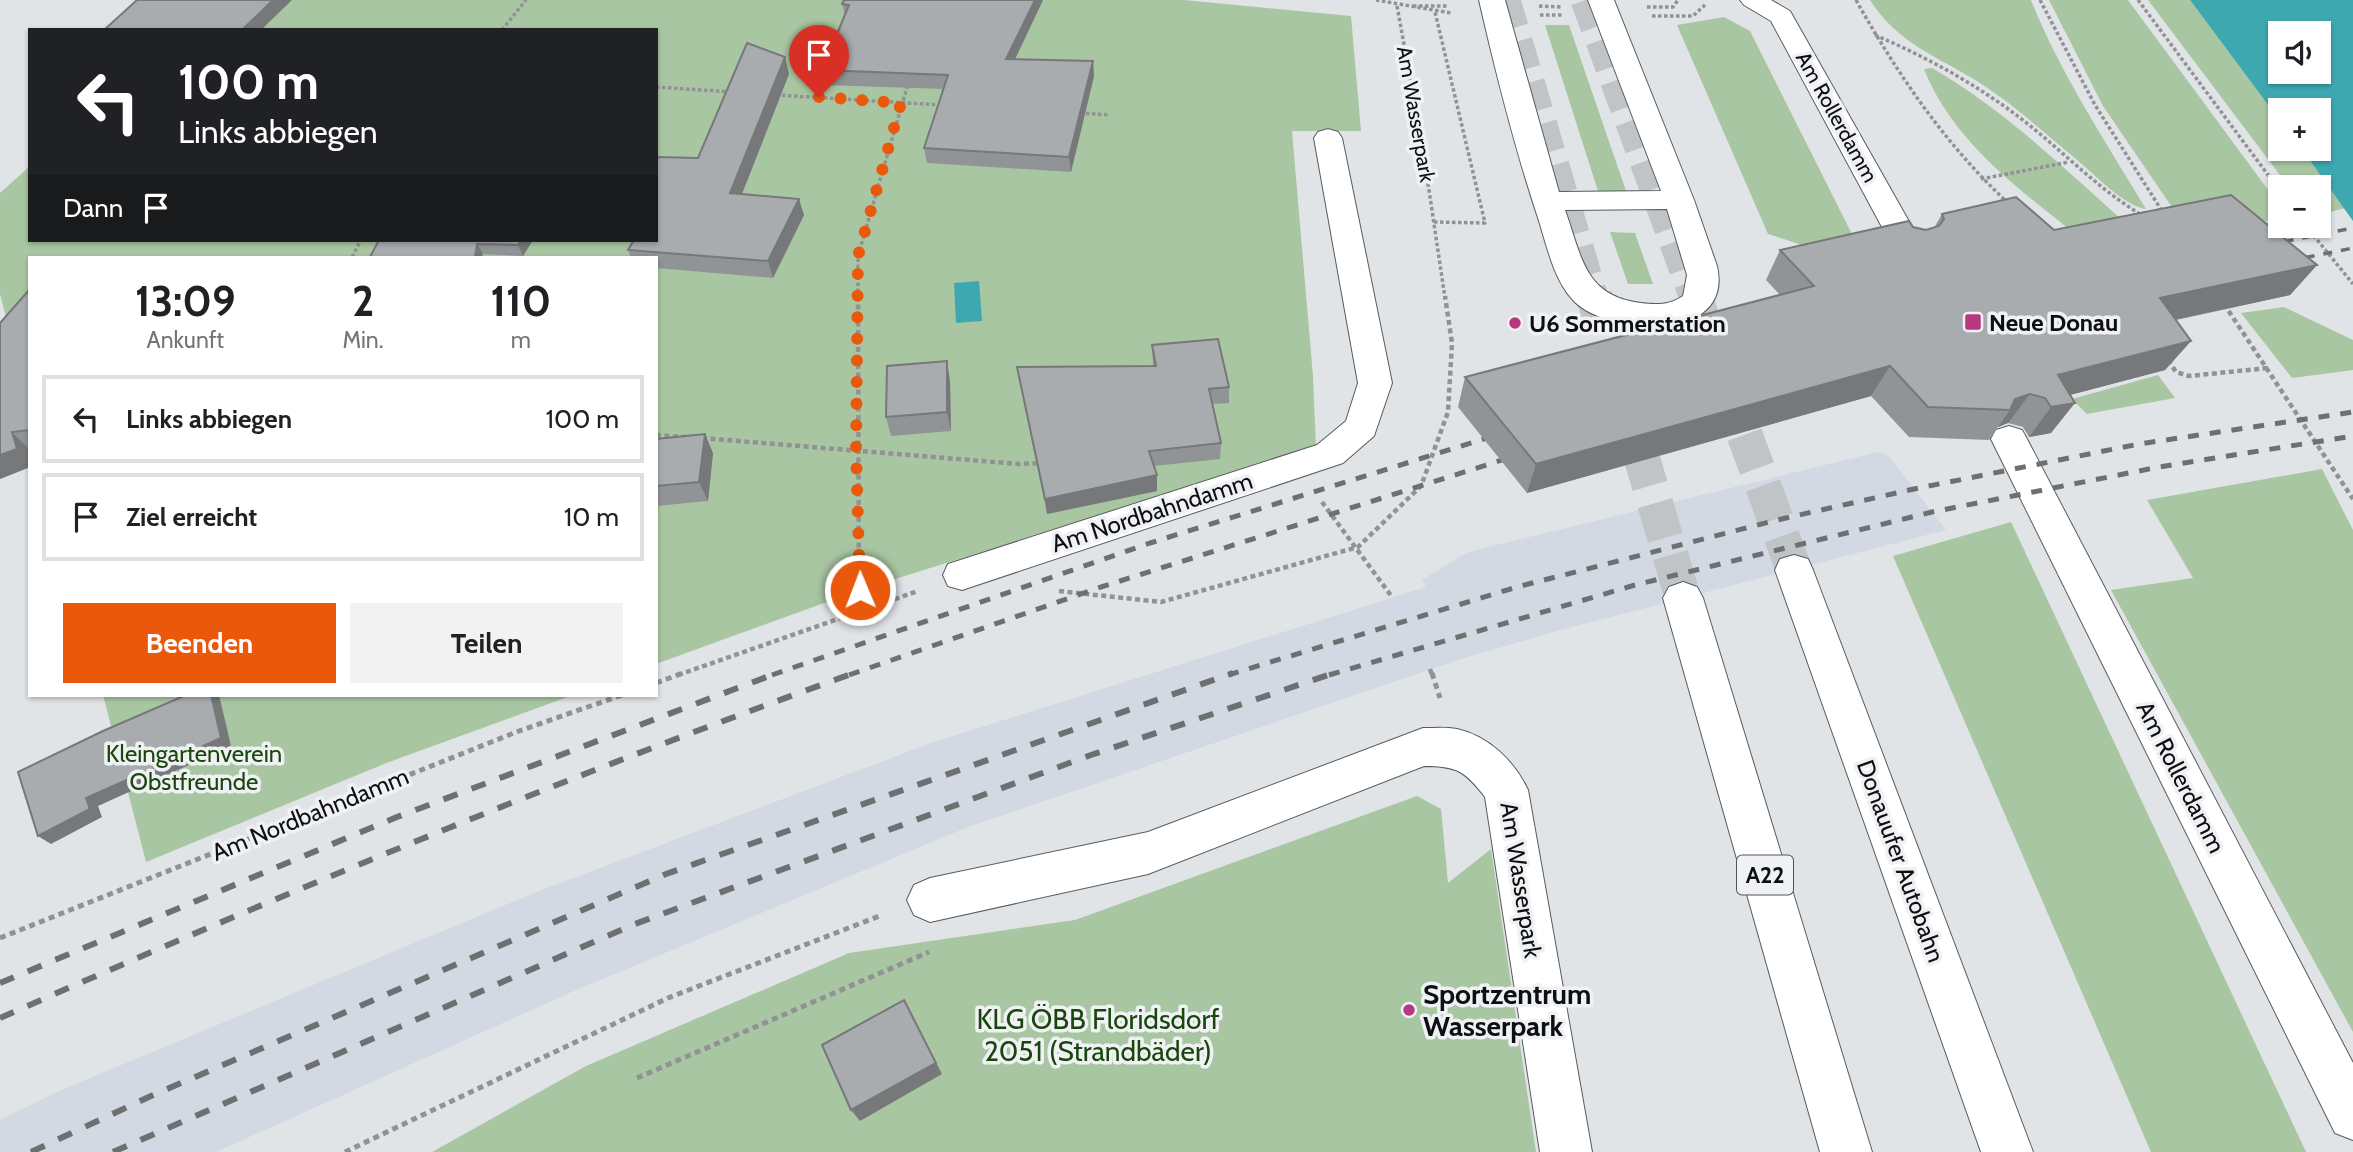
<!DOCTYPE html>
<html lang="de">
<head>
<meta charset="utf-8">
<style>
	:root { --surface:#fff; --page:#f2f2f2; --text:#202124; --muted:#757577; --line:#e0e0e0; --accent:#ea580c }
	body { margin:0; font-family:Cabin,sans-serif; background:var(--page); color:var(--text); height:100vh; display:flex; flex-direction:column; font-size:26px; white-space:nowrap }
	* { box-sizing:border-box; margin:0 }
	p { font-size:23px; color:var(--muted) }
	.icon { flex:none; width:38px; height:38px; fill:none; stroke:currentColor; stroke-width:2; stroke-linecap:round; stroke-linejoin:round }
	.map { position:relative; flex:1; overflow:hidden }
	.side { position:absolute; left:28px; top:256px; width:630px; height:441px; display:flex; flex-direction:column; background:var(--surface); border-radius:0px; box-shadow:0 2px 5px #0004 }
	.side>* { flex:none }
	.banner { position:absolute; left:28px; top:28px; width:630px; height:214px; border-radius:0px; box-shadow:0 2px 5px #0004; background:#202124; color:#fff; overflow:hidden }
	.fabs { position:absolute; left:2268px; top:21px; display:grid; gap:14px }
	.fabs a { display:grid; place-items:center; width:63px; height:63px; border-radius:0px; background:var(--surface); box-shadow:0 2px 5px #0004; font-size:35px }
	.pin { position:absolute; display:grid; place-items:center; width:60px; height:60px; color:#fff; margin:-72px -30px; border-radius:50% 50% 50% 0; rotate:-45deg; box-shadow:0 0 7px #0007 }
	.pin .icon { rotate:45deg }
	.me { position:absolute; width:77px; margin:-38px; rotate:359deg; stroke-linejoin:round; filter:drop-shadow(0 0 5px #0008) }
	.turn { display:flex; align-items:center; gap:24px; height:147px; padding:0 35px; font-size:32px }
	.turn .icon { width:91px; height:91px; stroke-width:2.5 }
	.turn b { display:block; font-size:49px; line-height:60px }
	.then { display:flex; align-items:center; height:66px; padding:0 35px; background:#0003; gap:14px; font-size:26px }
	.eta { display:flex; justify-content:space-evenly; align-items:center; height:119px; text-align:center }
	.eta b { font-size:42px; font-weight:800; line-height:49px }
	.action { display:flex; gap:14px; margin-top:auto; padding:14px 35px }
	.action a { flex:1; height:80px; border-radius:0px; background:var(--accent); color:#fff; font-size:28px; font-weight:800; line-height:80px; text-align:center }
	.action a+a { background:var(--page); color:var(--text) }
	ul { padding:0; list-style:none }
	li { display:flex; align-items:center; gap:21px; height:88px; margin:0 14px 10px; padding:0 21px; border:4px solid var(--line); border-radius:0px }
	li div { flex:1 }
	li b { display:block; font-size:26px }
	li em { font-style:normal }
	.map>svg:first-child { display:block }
</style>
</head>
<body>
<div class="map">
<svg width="2353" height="1152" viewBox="0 0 2353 1152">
	<rect width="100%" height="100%" fill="#e1e4e7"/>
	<!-- built -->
	<path fill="#d2d9e2" d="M1878 452 1889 456 1946 530 1557 631 1458 660 968 827 574 991 216 1152H0V1120L59 1091 539 891 931 743 1426 587 1422 580 1468 552Z"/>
	<!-- green -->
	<g fill="#a9c6a2">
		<path d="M212 0H1184L1351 16 1361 131H1292L1313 376 1316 447 860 590 656 664V257H30V410L0 294V193L30 166V240H656V30H180Z"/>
		<path d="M1870 0H2031C2060 73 2106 142 2146 209 2125 207 2093 173 2077 160 2045 133 2014 105 1980 83 1937 56 1898 44 1870 0Z"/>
		<path d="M2049 0H2128L2280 206V221L2180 219 2103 106Z"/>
		<path d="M2148 0H2190L2280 121V149H2302L2345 208 2319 215V187H2289Z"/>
		<path d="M1724 17 1750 31 1861 252 1829 260 1796 243 1768 234 1677 25Z"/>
		<path d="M1545 25H1569L1626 191H1598Z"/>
		<path d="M1932 68C2005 110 2067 171 2130 227L2079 237C2019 189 1953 142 1924 69Z"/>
		<path d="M1610 232 1635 233 1653 284H1628Z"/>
		<path d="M2284 307 2353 340V370L2292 378 2241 313Z"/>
		<path d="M2158 375 2175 398 2087 414 2072 399Z"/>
		<path d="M2322 469 2353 530V1032L2111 590 2193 578 2147 500Z"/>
		<path d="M2011 522 2306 1152H2151L1893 556Z"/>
		<path d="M103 695H573L389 762 146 862Z"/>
		<path d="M1417 796 1441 809 1448 883 1491 849 1536 1152H432L586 1066 849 953 1075 920Z"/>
	</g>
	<!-- water -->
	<g fill="#3ea8b1" fill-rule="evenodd">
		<path d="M2190 0H2353V221L2302 149H2319V110H2280V121ZM2280 33H2319V72H2280Z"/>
		<path d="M979 281 982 321 956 323 954 283Z"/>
	</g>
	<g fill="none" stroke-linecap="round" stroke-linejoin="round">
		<!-- highway-tunnel-far1 -->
		<g stroke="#c1c4c7" stroke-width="29" stroke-dasharray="29 14" stroke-linecap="butt">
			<path d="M1506 0 1594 298"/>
			<path d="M1585 0 1694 298"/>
		</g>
		<!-- highway-tunnel -->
		<g stroke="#c1c4c7" stroke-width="36" stroke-dasharray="36 18" stroke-linecap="butt">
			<path d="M1594 296 1683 598"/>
			<path d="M1694 296 1704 325"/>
			<path d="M1726 384 1794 570"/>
		</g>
		<defs>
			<g id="minor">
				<path d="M1479 0H1505L1559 192 1661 191 1588 0H1614L1694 200 1717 266C1735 346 1602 335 1572 299 1554 279 1547 247 1539 221 1515 149 1496 74 1479 0ZM1667 209 1687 275 1683 296C1670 305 1657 305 1641 303 1584 296 1582 257 1565 210Z"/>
				<path d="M1740 0H1771L1790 11 1924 248 1919 255 1908 258 1897 255 1771 21 1744 5Z"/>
				<path d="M1328 129 1338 132 1342 138 1392 383 1374 436 1343 463 962 590 948 586 943 575 948 564 1317 445 1346 421 1358 383 1314 138 1318 132Z"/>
				<path d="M2009 426 2022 430 2027 439 2353 1063V1140L2335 1133 1991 439 1996 430Z"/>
				<path d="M1423 728C1434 728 1447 727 1457 729 1489 736 1515 762 1528 790L1592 1152H1540L1485 797C1465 771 1457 766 1424 766L1148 874 930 922 914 915 907 900 914 885 930 878 1148 832Z"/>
			</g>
			<g id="highway">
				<path d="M1794 555 1808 559 1813 570 2033 1152H1981L1775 570 1780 559Z"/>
				<path d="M1683 582 1697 587 1703 598 1872 1152H1820L1663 598 1669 587Z"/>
			</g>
		</defs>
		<!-- minor casing -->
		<use href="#minor" stroke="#585b5d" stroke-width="2"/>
		<!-- highway casing -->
		<use href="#highway" stroke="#585b5d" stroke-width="2"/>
		<!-- path-far2 -->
		<g stroke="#909294" stroke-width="3.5" stroke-dasharray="3.5 2.5" stroke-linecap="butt">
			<path d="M1376 0 1451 13"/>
			<path d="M1856 0C1898 75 1945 144 2008 203"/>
			<path d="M2040 0 2095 105 2162 211"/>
			<path d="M2138 0 2280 191"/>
			<path d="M1397 6 1422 143 1445 298"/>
			<path d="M1413 6H1449"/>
			<path d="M1539 6 1561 7"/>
			<path d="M1647 7H1673L1678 0"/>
			<path d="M1540 15H1563"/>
			<path d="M1652 16H1693L1705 5"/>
			<path d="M502 30 526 0"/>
			<path d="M1875 35C1924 56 1972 82 2015 114 2058 146 2094 186 2140 214"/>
			<path d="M656 87 732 92"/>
			<path d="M776 95 942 105"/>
			<path d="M1080 113 1110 115"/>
			<path d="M1981 179 2069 162"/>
			<path d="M1434 222 1485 223 1435 12"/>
			<path d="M2306 226 2353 284"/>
			<path d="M352 257 361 240"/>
			<path d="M858 298V256L908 84"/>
		</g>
		<!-- path-far1 -->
		<g stroke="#909294" stroke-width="4.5" stroke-dasharray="5 3.5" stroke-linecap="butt">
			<path d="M858 296 859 612"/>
			<path d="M2224 304 2353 499"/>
			<path d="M2168 360 2176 372 2189 376 2268 368"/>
			<path d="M656 435 686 437"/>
			<path d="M702 438 1019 464 1042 463"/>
			<path d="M1322 502 1392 597"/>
			<path d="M1059 591 1161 602 1358 547 1421 486 1448 412 1452 343 1445 296"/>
			<path d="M1430 669 1432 675"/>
			<path d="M678 675 918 591"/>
		</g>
		<!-- path -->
		<g stroke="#909294" stroke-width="5" stroke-dasharray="6 4.5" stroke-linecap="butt">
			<path d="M1432 673 1440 698"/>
			<path d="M656 683 683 673"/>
			<path d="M0 938 519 731 622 695"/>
			<path d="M637 1078 929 952"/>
			<path d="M345 1152 668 998 882 915"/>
		</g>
		<!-- minor -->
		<use href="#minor" fill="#fff" fill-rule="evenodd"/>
		<!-- highway -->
		<use href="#highway" fill="#fff" fill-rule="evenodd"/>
		<!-- rail-far2 -->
		<g stroke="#6d6f71" stroke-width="3.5" stroke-dasharray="9 9" stroke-linecap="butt">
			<path d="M2267 245 2353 228"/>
			<path d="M2288 261 2353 248"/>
		</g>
		<!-- rail-far1 -->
		<g stroke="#6d6f71" stroke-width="5" stroke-dasharray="11 11" stroke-linecap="butt">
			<path d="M772 675 1150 543 1503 433"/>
			<path d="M849 675 1101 587 1518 455"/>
			<path d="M1228 675 1517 587 1777 520 1914 489 2139 444 2353 412"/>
			<path d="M1329 675 1635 585 1932 512 2159 467 2353 436"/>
		</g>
		<!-- rail -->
		<g stroke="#6d6f71" stroke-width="6" stroke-dasharray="15 15" stroke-linecap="butt">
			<path d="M0 983 397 817 777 673"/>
			<path d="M0 1018C281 894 565 777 854 673"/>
			<path d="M31 1152 151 1096 666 874 1233 673"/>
			<path d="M113 1152 635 924 1091 755 1334 673"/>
		</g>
	</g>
	<!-- wall -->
	<g fill="#919496">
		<path d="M844 0H1043L1015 59 1093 61 1094 76 1071 172 927 163 924 148 943 89 825 85 822 70 845 15 842 4Z"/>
		<path d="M789 74 742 194 804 215 773 278 656 268V257H631L628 250 698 158Z"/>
		<path d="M1942 214 2317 265 2290 295 2176 320 2191 341 2165 370 2070 395 2051 433 2029 437 2023 427 2008 423 1998 427 1989 440 1909 437 1871 396 1527 493 1458 407 1465 377 1780 295 1766 280 1780 250 1913 227 1926 230 1934 228Z"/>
		<path d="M379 240H533L523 256 483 254 482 257H370Z"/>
		<path d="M30 289V467L0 479V322Z"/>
		<path d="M1152 345 1229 387V403L1212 404 1221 443 1220 459 1154 466 1157 491 1047 514 1020 383 1017 367 1153 366Z"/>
		<path d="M950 381 951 431 891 436 886 417Z"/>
		<path d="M656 439 713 453 708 501 656 506Z"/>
	</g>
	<!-- shaded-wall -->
	<g fill="#76787a">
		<path d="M273 0H292L261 30H242Z"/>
		<path d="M1035 0H1043L1008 74 1006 59Z"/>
		<path d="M785 57 789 74 736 209 730 193Z"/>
		<path d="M1093 61 1094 76 1071 172 1069 157Z"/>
		<path d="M799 199 804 215 773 278 768 261Z"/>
		<path d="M521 240H533L523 256 518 245Z"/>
		<path d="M477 244 483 254 482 257H475Z"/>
		<path d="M2317 265 2290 295 2136 328 2160 298Z"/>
		<path d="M2191 341 2165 370 2047 401 2058 375Z"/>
		<path d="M947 361 950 381 951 431 947 412Z"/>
		<path d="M1890 366 1871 396 1527 493 1536 464Z"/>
		<path d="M2030 394 2008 423 1998 427 2010 410 2015 399Z"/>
		<path d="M2075 403 2051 433 2029 437 2051 407Z"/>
		<path d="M12 432 29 449 30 467 0 479V455Z"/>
		<path d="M705 434 713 453 708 501 699 482Z"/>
		<path d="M1157 475V491L1047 514 1045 499Z"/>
		<path d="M211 695H219L231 746 98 806 102 817 51 844 38 836Z"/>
		<path d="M904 1000 942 1074 860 1121 851 1110Z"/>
	</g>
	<!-- building -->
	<g fill="#a9acaf" stroke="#76787a" stroke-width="2">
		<path d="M137 0H273L242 30H104Z"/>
		<path d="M844 0H1035L1006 59 1093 61 1069 157 924 148 948 75 822 70 849 5 842 4Z"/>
		<path d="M747 43 785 57 730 193 799 199 768 261 628 250 634 240H656V157L698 158Z"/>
		<path d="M2231 195 2317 265 2160 298 2191 341 2058 375 2075 403 2051 407 2045 398 2030 394 2015 399 2010 410 1928 407 1890 366 1536 464 1465 377 1814 286 1780 250 1909 221 1913 227 1926 230 1939 226 1944 219 1942 214 2016 197 2054 230Z"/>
		<path d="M379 240H521L518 245 477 244 475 257H370Z"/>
		<path d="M30 289V430L12 432 17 449 0 455V323Z"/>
		<path d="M1218 339 1229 387 1209 389 1221 443 1149 451 1157 475 1045 499 1017 367 1156 366 1152 345Z"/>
		<path d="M947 361V412L886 417 887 366Z"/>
		<path d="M705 434 699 482 656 486V439Z"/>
		<path d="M186 695H211L221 738 86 798 90 809 38 836 18 772 103 731Z"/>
		<path d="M904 1000 936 1063 851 1110 822 1045Z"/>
	</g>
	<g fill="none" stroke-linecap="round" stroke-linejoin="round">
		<!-- route -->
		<path stroke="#ea580c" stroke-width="12" stroke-dasharray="0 21.6" d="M819 97 901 103 858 256 856 450 860 590"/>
	</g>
	<!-- markers -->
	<g fill="#b83781" stroke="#eff1f4" stroke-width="2.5">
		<rect x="1964" y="313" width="18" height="18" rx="3.5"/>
		<circle cx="1515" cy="323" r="7"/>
		<circle cx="1409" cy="1010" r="7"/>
	</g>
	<g text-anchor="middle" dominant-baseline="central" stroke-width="7" stroke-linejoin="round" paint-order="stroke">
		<!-- far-street labels -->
		<g font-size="21" fill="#0e0f10" stroke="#eff1f4">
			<text transform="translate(1416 114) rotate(80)">Am Wasserpark</text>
			<text transform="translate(1837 117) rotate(61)">Am Rollerdamm</text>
		</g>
		<!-- shield labels -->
		<rect fill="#eff1f4" stroke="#525354" stroke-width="2" x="1737" y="855.5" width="56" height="39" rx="5"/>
		<g font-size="23" font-weight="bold" fill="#0e0f10">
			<text x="1765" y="875">A22</text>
		</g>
		<!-- poi labels -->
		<g font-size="24" font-weight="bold" fill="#0e0f10" stroke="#eff1f4" text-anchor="start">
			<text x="1989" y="322">Neue Donau</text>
			<text x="1529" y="323">U6 Sommerstation</text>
		</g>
		<!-- street labels -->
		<g font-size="24" fill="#0e0f10" stroke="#eff1f4">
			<text transform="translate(1152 512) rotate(-18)">Am Nordbahndamm</text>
			<text transform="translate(2181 777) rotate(63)">Am Rollerdamm</text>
			<text transform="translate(310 814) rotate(-22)">Am Nordbahndamm</text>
			<text transform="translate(1901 861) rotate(70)">Donauufer Autobahn</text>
			<text transform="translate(1521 880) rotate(81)">Am Wasserpark</text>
		</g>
		<!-- park labels -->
		<g font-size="24" fill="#19470b" stroke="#eff1f4">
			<text x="194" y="753">Kleingartenverein<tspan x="194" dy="28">Obstfreunde</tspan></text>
		</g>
		<!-- near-poi labels -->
		<g font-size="28" font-weight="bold" fill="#0e0f10" stroke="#eff1f4" text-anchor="start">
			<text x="1423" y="994">Sportzentrum<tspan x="1423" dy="32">Wasserpark</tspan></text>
		</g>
		<!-- near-park labels -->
		<g font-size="28" fill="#19470b" stroke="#eff1f4">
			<text x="1098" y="1019">KLG ÖBB Floridsdorf<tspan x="1098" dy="32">2051 (Strandbäder)</tspan></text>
		</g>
	</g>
</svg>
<div class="fabs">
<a><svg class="icon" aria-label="sound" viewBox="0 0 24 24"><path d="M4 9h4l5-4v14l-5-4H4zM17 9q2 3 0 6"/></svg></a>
<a>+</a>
<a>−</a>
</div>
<div class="pin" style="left:819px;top:97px;background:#d93025"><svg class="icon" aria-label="arrive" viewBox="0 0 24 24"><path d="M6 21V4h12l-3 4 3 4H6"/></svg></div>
<svg class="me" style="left:860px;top:590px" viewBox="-20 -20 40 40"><circle r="17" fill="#ea580c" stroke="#fff" stroke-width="3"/><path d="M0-11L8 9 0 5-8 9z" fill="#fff"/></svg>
<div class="banner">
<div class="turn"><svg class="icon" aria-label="left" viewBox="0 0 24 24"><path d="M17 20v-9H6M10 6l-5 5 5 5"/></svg><div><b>100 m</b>Links abbiegen</div></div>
<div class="then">Dann<svg class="icon" aria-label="arrive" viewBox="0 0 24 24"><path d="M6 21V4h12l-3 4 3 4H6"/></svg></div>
</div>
<section class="side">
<div class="eta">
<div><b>13:09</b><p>Ankunft</p></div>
<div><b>2</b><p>Min.</p></div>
<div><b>110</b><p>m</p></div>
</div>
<ul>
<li><svg class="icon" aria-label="left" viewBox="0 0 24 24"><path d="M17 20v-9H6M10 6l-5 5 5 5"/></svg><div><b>Links abbiegen</b></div><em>100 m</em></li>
<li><svg class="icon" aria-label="arrive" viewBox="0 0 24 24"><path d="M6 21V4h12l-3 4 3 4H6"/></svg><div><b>Ziel erreicht</b></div><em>10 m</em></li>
</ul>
<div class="action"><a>Beenden</a><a>Teilen</a></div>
</section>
</div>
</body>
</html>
